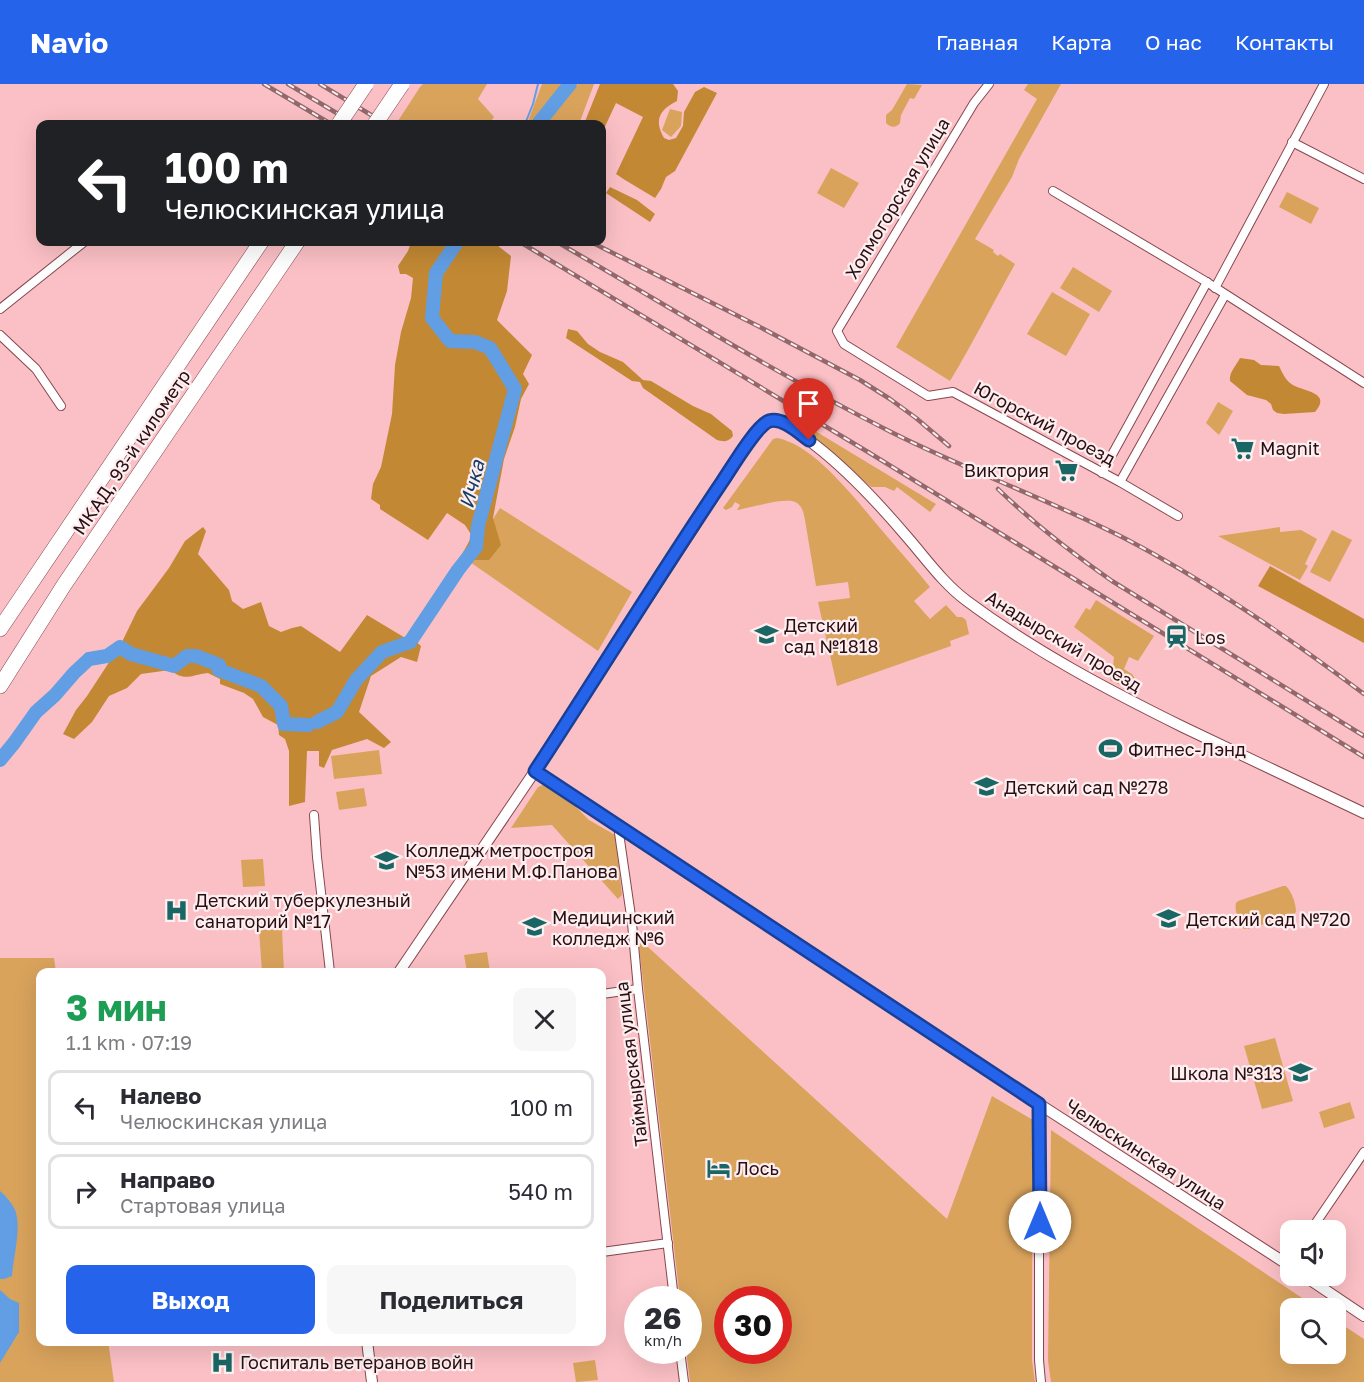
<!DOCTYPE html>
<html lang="ru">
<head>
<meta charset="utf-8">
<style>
	:root { --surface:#fff; --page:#f7f7f7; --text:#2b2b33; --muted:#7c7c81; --line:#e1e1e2; --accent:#2563eb }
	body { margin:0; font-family:"Golos Text",sans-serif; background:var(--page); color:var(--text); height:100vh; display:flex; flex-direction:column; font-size:22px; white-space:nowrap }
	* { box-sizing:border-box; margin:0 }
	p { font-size:20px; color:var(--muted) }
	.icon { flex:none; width:33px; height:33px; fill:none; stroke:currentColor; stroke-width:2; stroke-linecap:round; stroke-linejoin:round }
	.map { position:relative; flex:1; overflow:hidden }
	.panel { position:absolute; left:36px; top:884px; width:570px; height:378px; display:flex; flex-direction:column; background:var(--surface); border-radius:12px; box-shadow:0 6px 24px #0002 }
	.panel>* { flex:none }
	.hud { position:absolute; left:36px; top:36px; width:570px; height:126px; border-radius:12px; box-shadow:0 6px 24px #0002; background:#202124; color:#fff; overflow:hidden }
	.buttons { position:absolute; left:1280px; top:1136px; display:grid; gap:12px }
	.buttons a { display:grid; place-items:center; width:66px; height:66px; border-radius:12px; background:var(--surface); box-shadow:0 6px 24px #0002; font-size:30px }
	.speed { position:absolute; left:624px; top:1202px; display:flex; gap:12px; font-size:30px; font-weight:700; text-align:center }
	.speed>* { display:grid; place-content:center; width:78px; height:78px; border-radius:50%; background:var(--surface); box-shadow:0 6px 24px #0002; line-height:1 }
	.speed small { font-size:15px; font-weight:400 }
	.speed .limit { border:9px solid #d22; background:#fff; color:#111 }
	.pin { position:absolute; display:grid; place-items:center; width:51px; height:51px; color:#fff; margin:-62px -26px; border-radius:50% 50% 50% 0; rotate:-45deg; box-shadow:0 0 6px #0007 }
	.pin .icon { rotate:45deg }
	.me { position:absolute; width:66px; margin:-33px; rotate:0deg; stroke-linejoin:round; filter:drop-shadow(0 0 4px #0008) }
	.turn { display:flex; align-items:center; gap:21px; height:126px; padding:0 30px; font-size:27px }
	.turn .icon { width:78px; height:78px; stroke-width:2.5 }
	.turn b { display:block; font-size:42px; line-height:51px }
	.round { display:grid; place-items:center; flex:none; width:63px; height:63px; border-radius:12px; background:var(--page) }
	.head { display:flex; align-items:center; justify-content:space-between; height:102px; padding:0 30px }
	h1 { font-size:36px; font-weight:700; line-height:45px; color:#1e9e55 }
	.action { display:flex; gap:12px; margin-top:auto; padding:12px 30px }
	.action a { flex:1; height:69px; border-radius:12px; background:var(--accent); color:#fff; font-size:24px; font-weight:700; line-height:69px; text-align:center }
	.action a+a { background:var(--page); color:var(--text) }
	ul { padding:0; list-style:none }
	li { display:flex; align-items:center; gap:18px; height:75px; margin:0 12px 9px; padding:0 18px; border:3px solid var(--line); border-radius:12px }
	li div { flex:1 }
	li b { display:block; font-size:22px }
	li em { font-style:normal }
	header { display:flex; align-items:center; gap:36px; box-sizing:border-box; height:84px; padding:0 30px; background:var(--accent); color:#fff }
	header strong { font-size:28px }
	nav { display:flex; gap:33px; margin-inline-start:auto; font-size:21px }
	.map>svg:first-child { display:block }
</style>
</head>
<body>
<header>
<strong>Navio</strong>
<nav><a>Главная</a><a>Карта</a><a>О нас</a><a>Контакты</a></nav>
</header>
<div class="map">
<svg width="1364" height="1298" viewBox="0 0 1364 1298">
	<rect width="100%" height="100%" fill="#fbc0c5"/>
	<!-- green -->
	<g fill="#d9a35c" fill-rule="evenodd">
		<path d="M423 0H487L478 15 494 33 489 40H402L398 37 420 3Z"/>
		<path d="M542 0H563L558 9 535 40H527Z"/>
		<path d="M578 0H594L579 40H545Z"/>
		<path d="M907 0 922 1 914 15 910 14 901 31 900 39C896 44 891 44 886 39V31L892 26Z"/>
		<path d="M1028 0H1061L1019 75 1012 93 975 155 994 166 993 168 998 172 1000 170 1015 180C993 219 973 259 950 297L896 263 1037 15 1024 6Z"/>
		<path d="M670 25 682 28 681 42 671 53 662 46Z"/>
		<path d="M831 84 859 99 844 124 817 109Z"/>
		<path d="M1287 108 1319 124 1311 140 1279 123Z"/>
		<path d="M1073 183 1112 207 1099 228 1060 204Z"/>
		<path d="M1052 208 1090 230 1066 272 1027 250Z"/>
		<path d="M1218 318 1233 327 1219 351 1206 339Z"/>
		<path d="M792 333 936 420 930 428 897 403 894 407 885 403H871L825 363 790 336Z"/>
		<path d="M777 354C816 361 860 421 885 450 900 468 916 485 930 503L914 517 930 535 946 521 957 533H962L966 536 969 550 950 557 951 562 837 602 818 518 850 514 848 498 816 502 805 436C804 431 803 423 797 419 787 412 750 424 737 426L740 421 735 418 732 423 726 426 723 424 773 355Z"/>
		<path d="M500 424 632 508 598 567 467 476Z"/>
		<path d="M1280 443V448L1301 446 1317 455 1305 480 1308 482 1300 496 1218 452Z"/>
		<path d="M1332 446 1352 456 1330 498 1310 488Z"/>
		<path d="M1096 516 1154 552 1138 577 1129 573 1124 585 1132 590 1136 596 1130 606 1110 596 1112 592 1114 573 1074 543 1086 524 1090 526Z"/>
		<path d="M379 666 382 690 334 695 331 672Z"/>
		<path d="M547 699 574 721 589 736 615 751 622 811 618 815 552 741 511 744 538 703Z"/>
		<path d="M364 704 367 722 339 726 336 708Z"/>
		<path d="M263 775 265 802 243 803 241 776Z"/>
		<path d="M1283 802H1286C1292 808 1296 820 1296 828L1293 831 1248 845H1244C1239 840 1234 827 1236 819L1238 817Z"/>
		<path d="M282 845 284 888H262L259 846Z"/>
		<path d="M638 854 947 1135 992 1012 1033 1036 1032 1213V1276L1035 1298H690L686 1266H688V1215H680ZM728 1215H778V1266H728Z"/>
		<path d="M487 868 490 888H467L464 871Z"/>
		<path d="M0 874H54L56 888H40V1257H108L114 1298H0Z"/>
		<path d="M1275 954 1293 1017 1262 1025 1244 962Z"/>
		<path d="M1350 1018 1355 1034 1324 1044 1319 1028Z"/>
		<path d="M1051 1046 1317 1224H1290V1269H1335V1236L1364 1255V1298H1051L1048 1277Z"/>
		<path d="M595 1276 598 1296 576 1298 573 1279Z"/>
	</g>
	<!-- forest -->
	<g fill="#c28834">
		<path d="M600 0H673L678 7 677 17C659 26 654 36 664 54L669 56 676 54 683 42 684 28 695 8 704 3 717 9 675 87 666 93 661 105 655 114 625 96 616 90 643 33 616 19 602 49V40H584Z"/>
		<path d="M610 103 637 116 655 130 650 138 606 109Z"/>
		<path d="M411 158H493L511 172 507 207 497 236 532 271 523 290 529 300 521 315 515 343 504 375 493 434 501 461 489 476H467L413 555 421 562 417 578 401 573 371 592 359 628 391 658 384 664 367 655 332 666 324 684 319 682V667H307L305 718 289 722V667L285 655 279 651 278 641 263 633 253 615 244 609 220 600V595L208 589C190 591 186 598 170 586L141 590 127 604 109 612 92 638 74 655 63 650 76 626 87 612 121 560 137 527 169 484 185 457 203 443 206 447 198 470 229 506 232 517 243 525 261 518 269 542 281 548 292 544 301 542 340 568 367 531 407 555 449 494 472 452 465 441 447 429 428 456 380 425V421L371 415 373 400 381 383 392 330 395 281 401 248 411 214 413 194 406 190H400L398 182 408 167Z"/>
		<path d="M568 245 577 247 588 260 600 268 623 278 643 296 651 297 693 322 711 330 732 347 733 352C728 358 724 358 717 356L643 304 640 298 632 297 566 254Z"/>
		<path d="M1240 274 1254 276 1261 281 1279 282C1282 288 1285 295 1290 299 1301 308 1333 307 1315 328L1284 330 1277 329 1273 326 1271 320 1266 316 1247 311 1230 297C1229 288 1236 282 1240 274Z"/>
		<path d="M1270 482 1364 535V559L1258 502Z"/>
	</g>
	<!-- water -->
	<g fill="#619ee3">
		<path d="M0 1107C6 1112 11 1118 15 1126 22 1143 13 1174 12 1192L4 1195H0Z"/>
		<path d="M0 1206 10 1215 19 1219V1248L0 1279Z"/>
	</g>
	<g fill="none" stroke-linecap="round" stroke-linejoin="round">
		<!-- stream -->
		<path stroke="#619ee3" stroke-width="2" d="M525 40 533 20 538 0"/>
		<!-- river -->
		<g stroke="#619ee3" stroke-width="14">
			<path d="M538 40 570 0"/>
			<path d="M317 638 337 628 356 596 382 568 410 558 458 486 476 463 478 442 515 305 490 264 475 258 450 257 432 234 436 189 457 158"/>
			<path d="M0 676 14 659 36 628 55 611 74 589 89 575 107 572 120 563 131 570 174 582 187 572H196L219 581V586L261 602 281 622 284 640 308 641"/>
		</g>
		<defs>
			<g id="minor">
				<path d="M989 0 974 19 837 247 844 260 928 312 953 308 1120 398 1178 432"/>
				<path d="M1292 58 1364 95"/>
				<path d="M1053 107 1205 197 1364 299"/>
				<path d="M1215 204 1324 0"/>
				<path d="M0 225 84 158"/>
				<path d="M0 251 36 285 61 322"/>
				<path d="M1102 389 1207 198"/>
				<path d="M1120 398 1225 211"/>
				<path d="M314 731 317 773 330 888"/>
				<path d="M618 742 632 839 638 905 674 1215"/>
				<path d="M602 910 638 905"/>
				<path d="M1039 1020V1276L1041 1298"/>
				<path d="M1311 1146 1364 1068"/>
				<path d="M602 1168 668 1159"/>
				<path d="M680 1266 684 1298"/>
			</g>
			<g id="tertiary">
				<path d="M535 687 1039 1020 1290 1182"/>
				<path d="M399 888 535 687 740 372C749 358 761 331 782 338 794 342 805 353 815 361 850 388 880 421 908 454 927 476 944 500 967 517 1034 567 1108 606 1183 643 1243 672 1304 700 1364 729"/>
				<path d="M1303 1191 1364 1232"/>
				<path d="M367 1257 372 1298"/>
			</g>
			<g id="trunk">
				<path d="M0 545 261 158"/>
				<path d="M0 602 64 501 297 158"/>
			</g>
		</defs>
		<!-- minor casing -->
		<use href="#minor" stroke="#86474f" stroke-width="10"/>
		<!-- tertiary casing -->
		<use href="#tertiary" stroke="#86474f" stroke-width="12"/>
		<!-- trunk casing -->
		<use href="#trunk" stroke="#86474f" stroke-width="16"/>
		<!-- minor -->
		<use href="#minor" stroke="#fff" stroke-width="8"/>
		<!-- tertiary -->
		<use href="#tertiary" stroke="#fff" stroke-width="10"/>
		<!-- trunk -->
		<use href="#trunk" stroke="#fff" stroke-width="15"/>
		<defs>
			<g id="rail">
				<path d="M264 0 331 40"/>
				<path d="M288 0 355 40"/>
				<path d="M320 0 386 40"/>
				<path d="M520 158 868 368 1364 673"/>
				<path d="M557 158C668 222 778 291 893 349 969 387 1050 416 1126 455 1210 499 1288 553 1364 610"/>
				<path d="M591 158 758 242 860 296 890 315 916 334 949 362"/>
				<path d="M998 405C1033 439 1072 469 1112 497L1364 652"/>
			</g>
		</defs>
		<!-- rail casing -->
		<use href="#rail" stroke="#92686c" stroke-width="4.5"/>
		<!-- rail -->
		<use href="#rail" stroke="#feeeef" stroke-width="2" stroke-dasharray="7" stroke-linecap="butt"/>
		<defs>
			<g id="trunk-bridge">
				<path d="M339 40 366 0"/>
				<path d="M375 40 402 0"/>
			</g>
		</defs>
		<!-- trunk-bridge casing -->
		<use href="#trunk-bridge" stroke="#86474f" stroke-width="16" stroke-linecap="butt"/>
		<!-- trunk-bridge -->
		<use href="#trunk-bridge" stroke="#fff" stroke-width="15"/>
	</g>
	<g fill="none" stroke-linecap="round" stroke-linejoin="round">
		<defs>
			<path id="route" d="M809 356C799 349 783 333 769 337 756 342 731 385 722 398 658 493 598 591 535 687L1039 1020 1040 1138"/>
		</defs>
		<!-- route casing -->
		<use href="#route" stroke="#184099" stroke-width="15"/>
		<!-- route -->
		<use href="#route" stroke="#2563eb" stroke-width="10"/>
	</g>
	<!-- icons -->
	<defs>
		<symbol id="supermarket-bare" viewBox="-9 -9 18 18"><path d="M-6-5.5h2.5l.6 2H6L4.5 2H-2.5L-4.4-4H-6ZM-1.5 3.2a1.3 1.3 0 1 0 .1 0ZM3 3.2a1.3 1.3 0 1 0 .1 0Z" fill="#196665" stroke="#feeeef" stroke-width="2.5" paint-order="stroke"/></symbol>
		<symbol id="school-bare" viewBox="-9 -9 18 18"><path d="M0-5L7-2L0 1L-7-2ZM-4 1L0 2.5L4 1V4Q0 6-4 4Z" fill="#196665" stroke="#feeeef" stroke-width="2.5" paint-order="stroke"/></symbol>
		<symbol id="station-bare" viewBox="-9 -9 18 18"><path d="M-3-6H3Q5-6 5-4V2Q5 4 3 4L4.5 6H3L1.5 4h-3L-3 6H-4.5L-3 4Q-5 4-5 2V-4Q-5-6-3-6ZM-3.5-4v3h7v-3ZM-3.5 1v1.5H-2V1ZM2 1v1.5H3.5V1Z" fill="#196665" stroke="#feeeef" stroke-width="2.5" paint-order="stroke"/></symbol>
		<symbol id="stadium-bare" viewBox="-9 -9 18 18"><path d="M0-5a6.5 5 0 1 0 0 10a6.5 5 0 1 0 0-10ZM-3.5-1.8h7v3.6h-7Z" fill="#196665" stroke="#feeeef" stroke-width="2.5" paint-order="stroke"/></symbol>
		<symbol id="university-bare" viewBox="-9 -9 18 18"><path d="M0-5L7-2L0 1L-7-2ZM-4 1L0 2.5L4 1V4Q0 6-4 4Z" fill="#196665" stroke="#feeeef" stroke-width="2.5" paint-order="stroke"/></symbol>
		<symbol id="hospital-bare" viewBox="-9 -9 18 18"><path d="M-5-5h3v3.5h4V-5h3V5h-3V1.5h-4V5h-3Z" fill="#196665" stroke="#feeeef" stroke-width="2.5" paint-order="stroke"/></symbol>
		<symbol id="hotel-bare" viewBox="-9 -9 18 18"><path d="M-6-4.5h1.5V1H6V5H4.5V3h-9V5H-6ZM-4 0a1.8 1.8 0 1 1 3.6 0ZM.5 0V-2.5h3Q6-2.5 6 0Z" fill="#196665" stroke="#feeeef" stroke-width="2.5" paint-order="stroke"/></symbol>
	</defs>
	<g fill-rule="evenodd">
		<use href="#supermarket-bare" x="1226" y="348" width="33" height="33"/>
		<use href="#supermarket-bare" x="1050" y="370" width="33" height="33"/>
		<use href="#school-bare" x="750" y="534" width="33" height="33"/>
		<use href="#station-bare" x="1160" y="536" width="33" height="33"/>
		<use href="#stadium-bare" x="1094" y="648" width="33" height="33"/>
		<use href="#school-bare" x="970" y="686" width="33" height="33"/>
		<use href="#university-bare" x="370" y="760" width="33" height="33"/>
		<use href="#hospital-bare" x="160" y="810" width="33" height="33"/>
		<use href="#school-bare" x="1152" y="818" width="33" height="33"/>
		<use href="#university-bare" x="518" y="826" width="33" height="33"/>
		<use href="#school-bare" x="1284" y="972" width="33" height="33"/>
		<use href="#hotel-bare" x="702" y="1068" width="33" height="33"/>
		<use href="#hospital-bare" x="206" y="1262" width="33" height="33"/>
	</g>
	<g text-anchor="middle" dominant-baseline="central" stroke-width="4.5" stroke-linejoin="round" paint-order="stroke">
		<!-- street labels -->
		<g font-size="18" fill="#280f13" stroke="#feeeef">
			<text transform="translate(897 114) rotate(-59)">Холмогорская улица</text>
			<text transform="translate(1045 339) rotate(28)">Югорский проезд</text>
			<text transform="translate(131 368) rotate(-56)">МКАД, 93-й километр</text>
			<text transform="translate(1064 557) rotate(31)">Анадырский проезд</text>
			<text transform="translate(631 980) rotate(-97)">Таймырская улица</text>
			<text transform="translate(1146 1070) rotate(33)">Челюскинская улица</text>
		</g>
		<!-- poi labels -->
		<g font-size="18" fill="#280f13" stroke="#feeeef" text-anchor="start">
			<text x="1260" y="364">Magnit</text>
			<text x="1049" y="386" text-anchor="end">Виктория</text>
			<text x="784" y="541">Детский<tspan x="784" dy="21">сад №1818</tspan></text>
			<text x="1195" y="553">Los</text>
			<text x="1128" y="665">Фитнес-Лэнд</text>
			<text x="1004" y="703">Детский сад №278</text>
			<text x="405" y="766">Колледж метростроя<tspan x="405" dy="21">№53 имени М.Ф.Панова</tspan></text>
			<text x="195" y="816">Детский туберкулезный<tspan x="195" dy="21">санаторий №17</tspan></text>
			<text x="552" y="833">Медицинский<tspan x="552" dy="21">колледж №6</tspan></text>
			<text x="1186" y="835">Детский сад №720</text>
			<text x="1283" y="989" text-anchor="end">Школа №313</text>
			<text x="736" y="1084">Лось</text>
			<text x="240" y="1278">Госпиталь ветеранов войн</text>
		</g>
		<!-- water labels -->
		<g font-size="20" font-style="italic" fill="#123d69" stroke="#feeeef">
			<text transform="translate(471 400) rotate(-76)">Ичка</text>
		</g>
	</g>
</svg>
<div class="buttons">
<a><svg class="icon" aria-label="sound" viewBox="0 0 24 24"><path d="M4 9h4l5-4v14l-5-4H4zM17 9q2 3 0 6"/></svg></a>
<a><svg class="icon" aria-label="search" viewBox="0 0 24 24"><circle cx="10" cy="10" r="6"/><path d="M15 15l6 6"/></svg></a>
</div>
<div class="speed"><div>26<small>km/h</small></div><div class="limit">30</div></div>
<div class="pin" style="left:809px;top:356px;background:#d93025"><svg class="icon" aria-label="arrive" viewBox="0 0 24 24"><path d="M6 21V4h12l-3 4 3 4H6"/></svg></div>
<svg class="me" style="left:1040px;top:1138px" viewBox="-20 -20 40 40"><circle r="19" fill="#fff"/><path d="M0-13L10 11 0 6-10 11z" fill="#2563eb"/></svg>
<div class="hud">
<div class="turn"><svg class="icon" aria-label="left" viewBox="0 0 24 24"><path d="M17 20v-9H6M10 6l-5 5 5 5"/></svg><div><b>100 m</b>Челюскинская улица</div></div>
</div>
<section class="panel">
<div class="head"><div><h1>3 мин</h1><p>1.1 km · 07:19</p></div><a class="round"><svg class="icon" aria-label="close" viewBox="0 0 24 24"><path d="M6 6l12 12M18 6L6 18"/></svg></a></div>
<ul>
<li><svg class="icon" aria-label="left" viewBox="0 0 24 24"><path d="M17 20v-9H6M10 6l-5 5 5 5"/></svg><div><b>Налево</b><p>Челюскинская улица</p></div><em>100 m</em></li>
<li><svg class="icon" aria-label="right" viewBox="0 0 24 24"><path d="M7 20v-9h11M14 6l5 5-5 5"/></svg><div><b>Направо</b><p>Стартовая улица</p></div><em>540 m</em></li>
</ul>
<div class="action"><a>Выход</a><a>Поделиться</a></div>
</section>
</div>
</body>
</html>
